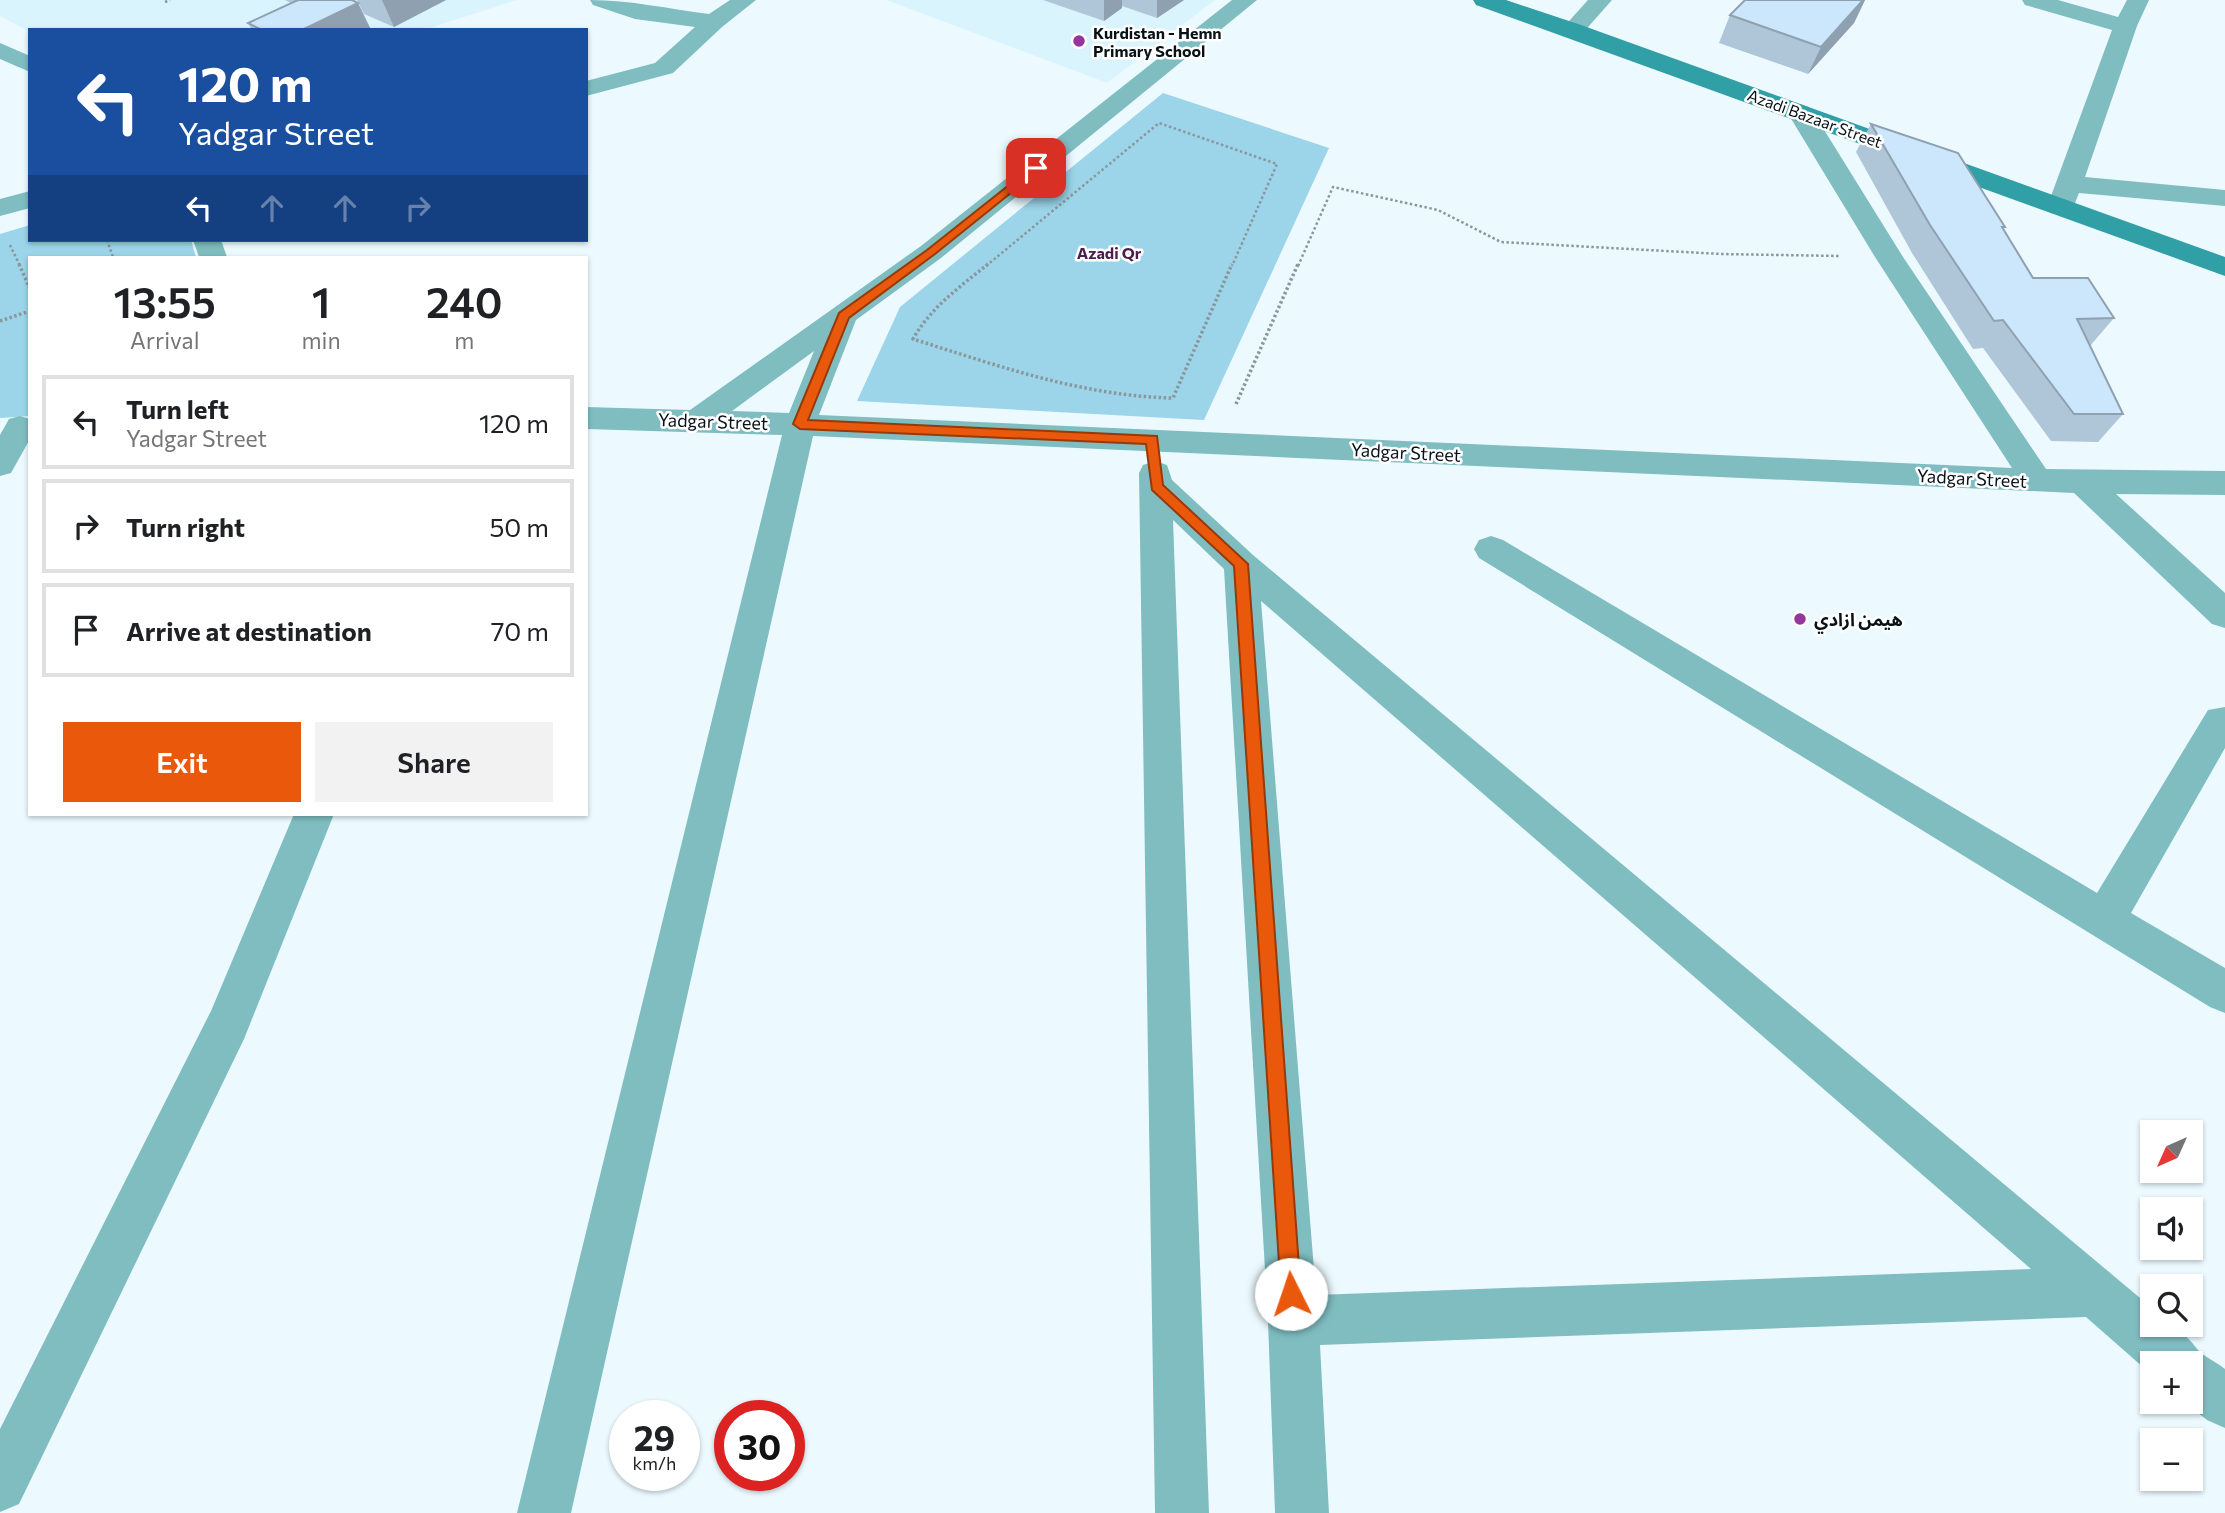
<!DOCTYPE html>
<html lang="en">
<head>
<meta charset="utf-8">
<style>
	:root { --surface:#fff; --page:#f2f2f2; --text:#202124; --muted:#757577; --line:#e0e0e0; --accent:#ea580c }
	body { margin:0; font-family:Commissioner,"Noto Sans Arabic",sans-serif; background:var(--page); color:var(--text); height:100vh; display:flex; flex-direction:column; font-size:26px; white-space:nowrap }
	* { box-sizing:border-box; margin:0 }
	p { font-size:23px; color:var(--muted) }
	.icon { flex:none; width:38px; height:38px; fill:none; stroke:currentColor; stroke-width:2; stroke-linecap:round; stroke-linejoin:round }
	.map { position:relative; flex:1; overflow:hidden }
	.side { position:absolute; left:28px; top:256px; width:560px; height:560px; display:flex; flex-direction:column; background:var(--surface); border-radius:0px; box-shadow:0 2px 5px #0004 }
	.side>* { flex:none }
	.hud { position:absolute; left:28px; top:28px; width:560px; height:214px; border-radius:0px; box-shadow:0 2px 5px #0004; background:#1a4fa0; color:#fff; overflow:hidden }
	.needle { width:46px; rotate:225deg }
	.tools { position:absolute; left:2140px; top:1120px; display:grid; gap:14px }
	.tools a { display:grid; place-items:center; width:63px; height:63px; border-radius:0px; background:var(--surface); box-shadow:0 2px 5px #0004; font-size:35px }
	.speed { position:absolute; left:609px; top:1400px; display:flex; gap:14px; font-size:35px; font-weight:700; text-align:center }
	.speed>* { display:grid; place-content:center; width:91px; height:91px; border-radius:50%; background:var(--surface); box-shadow:0 2px 5px #0004; line-height:1 }
	.speed small { font-size:18px; font-weight:400 }
	.speed .limit { border:10px solid #d22; background:#fff; color:#111 }
	.pin { position:absolute; display:grid; place-items:center; width:60px; height:60px; color:#fff; margin:-30px; border-radius:14px; box-shadow:0 4px 10px #0006 }
	.me { position:absolute; width:77px; margin:-38px; rotate:356deg; stroke-linejoin:round; filter:drop-shadow(0 0 5px #0008) }
	.turn { display:flex; align-items:center; gap:24px; height:147px; padding:0 35px; font-size:32px }
	.turn .icon { width:91px; height:91px; stroke-width:2.5 }
	.turn b { display:block; font-size:49px; line-height:60px }
	.lanes { display:flex; align-items:center; height:66px; padding:0 35px; background:#0003; justify-content:center; gap:35px; direction:ltr }
	.lanes .off { opacity:.35 }
	.eta { display:flex; justify-content:space-evenly; align-items:center; height:119px; text-align:center }
	.eta b { font-size:42px; font-weight:600; line-height:49px }
	.primary-button { display:flex; gap:14px; margin-top:auto; padding:14px 35px }
	.primary-button a { flex:1; height:80px; border-radius:0px; background:var(--accent); color:#fff; font-size:28px; font-weight:600; line-height:80px; text-align:center }
	.primary-button a+a { background:var(--page); color:var(--text) }
	ul { padding:0; list-style:none }
	li { display:flex; align-items:center; gap:21px; height:94px; margin:0 14px 10px; padding:0 21px; border:4px solid var(--line); border-radius:0px }
	li div { flex:1 }
	li b { display:block; font-size:26px }
	li em { font-style:normal }
	.map>svg:first-child { display:block }
</style>
</head>
<body>
<div class="map">
<svg width="2225" height="1513" viewBox="0 0 2225 1513">
	<rect width="100%" height="100%" fill="#ecfaff"/>
	<!-- built -->
	<g fill="#daf4fd">
		<path d="M0 0H517L423 30H30V32L0 16Z"/>
		<path d="M886 0H1215L1107 83Z"/>
	</g>
	<!-- green -->
	<g fill="#9cd5e9">
		<path d="M1163 93 1329 148 1204 420 857 401 900 307Z"/>
		<path d="M30 225V240H191L196 257H30V416L0 418V234Z"/>
	</g>
	<g fill="none" stroke-linecap="round" stroke-linejoin="round">
		<!-- path-far1 -->
		<g stroke="#89969b" stroke-width="2.5" stroke-dasharray="2.5 2.5" stroke-linecap="butt">
			<path d="M165 2 170 0"/>
			<path d="M107 240 113 257"/>
			<path d="M10 245 20 266"/>
			<path d="M986 266 1159 123 1277 164 1232 266"/>
			<path d="M1298 266 1333 187 1438 210 1501 242 1721 254 1839 256"/>
		</g>
		<!-- path -->
		<g stroke="#89969b" stroke-width="3.5" stroke-dasharray="2.5 2.5" stroke-linecap="butt">
			<path d="M19 264 30 289"/>
			<path d="M988 264C960 287 931 307 913 339 999 366 1082 396 1173 398L1232 264"/>
			<path d="M0 321 30 311"/>
			<path d="M1236 404 1298 264"/>
		</g>
		<!-- street -->
		<g fill="#7fbdc1" fill-rule="evenodd">
			<path d="M590 0C630 0 669 9 709 14L730 0H756L722 27 673 73 586 96V81L655 63 695 27 635 19 593 5Z"/>
			<path d="M1232 0H1257L941 258 856 320 819 415 2012 468 1875 257 1787 112 1791 107 1800 104 1809 107 1813 112 1903 257 2046 469 2225 471V495L2116 494 2225 593V628L2212 624 2074 493 813 436 571 1513H517L782 435 586 429V407L690 410 921 246ZM814 351 789 413 732 411Z"/>
			<path d="M1588 0H1612L1581 35H1565L1561 30Z"/>
			<path d="M2022 0H2058L2118 17 2127 0H2149L2137 26 2085 177 2225 190V206L2079 193 2071 213 2061 215 2051 213 2047 207 2112 30 2025 5Z"/>
			<path d="M0 43 30 56V72L0 59Z"/>
			<path d="M30 191V208L0 216V199Z"/>
			<path d="M193 240H221L227 257H199Z"/>
			<path d="M20 416 30 419V439L11 473 0 476V435L9 419Z"/>
			<path d="M1155 461 1167 465 1172 480 1253 555 2152 1308V1325C2176 1325 2184 1332 2198 1350 2203 1356 2218 1363 2225 1369V1428L2207 1420 2184 1402H2191V1363H2152V1375L2086 1317 1320 1345 1329 1513H1275L1268 1321 1224 569 1173 520 1209 1513H1155L1139 473 1143 465ZM1261 601 2031 1269 1316 1295Z"/>
			<path d="M1491 536 1503 540 2097 893 2208 710 2225 707V748L2131 913 2225 968V1013L2210 1007 1479 558 1474 549 1479 540Z"/>
			<path d="M294 814H334L244 1039 19 1504 0 1512V1429L211 1011Z"/>
		</g>
		<!-- secondary -->
		<path fill="#319fa6" fill-rule="evenodd" d="M1473 0H1506L1581 25 2225 257V276L1476 5Z"/>
	</g>
	<!-- wall -->
	<g fill="#afc6d8">
		<path d="M285 0H352L358 3 371 30H252L248 23 291 3Z"/>
		<path d="M357 0H446L394 27 364 14Z"/>
		<path d="M1043 0H1184L1157 18 1122 6V8L1104 21Z"/>
		<path d="M1745 0H1865L1854 23 1808 74 1719 43 1730 15Z"/>
		<path d="M1871 124 2005 227 2003 229 2033 278 2114 318 2090 346 2123 414 2098 442 2051 441 1983 348 1973 349 1912 253 1856 152Z"/>
	</g>
	<!-- shaded-wall -->
	<g fill="#8fa1b0">
		<path d="M382 0H446L394 27Z"/>
		<path d="M1104 0H1122V8L1104 21Z"/>
		<path d="M1157 0H1184L1157 18Z"/>
		<path d="M1863 0H1865L1854 23 1808 74 1821 47Z"/>
		<path d="M358 3 371 30H302Z"/>
	</g>
	<!-- building -->
	<g fill="#cce6fb" stroke="#8fa1b0" stroke-width="2">
		<path d="M298 0H352L358 3 302 30H262L248 23Z"/>
		<path d="M1745 0H1863L1821 47 1730 15Z"/>
		<path d="M1871 124 1958 153 2005 227H2002L2033 278H2088L2114 318 2077 319 2123 414H2074L2003 320 1994 321 1930 225Z"/>
	</g>
	<!-- route -->
	<path fill="#ea580c" stroke="#983908" stroke-width="2" d="M1033 166 1042 168 935 254 849 318 808 420 1157 436 1163 485 1248 564 1301 1294 1298 1301 1291 1304 1284 1301 1281 1294 1234 566 1152 490 1146 444 800 429 793 424 839 313 927 250Z"/>
	<!-- markers -->
	<g fill="#95359d" stroke="#fff" stroke-width="2.5">
		<circle cx="1079" cy="41" r="7"/>
		<circle cx="1800" cy="619" r="7"/>
	</g>
	<g text-anchor="middle" dominant-baseline="central" stroke-width="5" stroke-linejoin="round" paint-order="stroke">
		<!-- far-poi labels -->
		<g font-size="16" font-weight="bold" fill="#061216" stroke="#fff" text-anchor="start">
			<text x="1093" y="32">Kurdistan - Hemn<tspan x="1093" dy="18">Primary School</tspan></text>
		</g>
		<!-- far-street labels -->
		<g font-size="16" fill="#061216" stroke="#fff">
			<text transform="translate(1815 118) rotate(20)">Azadi Bazaar Street</text>
		</g>
		<!-- far-neighbourhood labels -->
		<g font-size="16" font-weight="bold" fill="#4c1e50" stroke="#fff">
			<text x="1109" y="252">Azadi Qr</text>
		</g>
		<!-- street labels -->
		<g font-size="18" fill="#061216" stroke="#fff">
			<text transform="translate(713 421) rotate(2)">Yadgar Street</text>
			<text transform="translate(1406 452) rotate(3)">Yadgar Street</text>
			<text transform="translate(1972 478) rotate(3)">Yadgar Street</text>
		</g>
		<!-- poi labels -->
		<g font-size="18" font-weight="bold" fill="#061216" stroke="#fff" text-anchor="start">
			<text x="1814" y="619">هيمن ازادي</text>
		</g>
	</g>
</svg>
<div class="tools">
<a><svg class="needle" viewBox="-14 -14 28 28"><path d="M0-13l5 13h-10z" fill="#e53935"/><path d="M0 13l5-13h-10z" fill="#757577"/></svg></a>
<a><svg class="icon" aria-label="sound" viewBox="0 0 24 24"><path d="M4 9h4l5-4v14l-5-4H4zM17 9q2 3 0 6"/></svg></a>
<a><svg class="icon" aria-label="search" viewBox="0 0 24 24"><circle cx="10" cy="10" r="6"/><path d="M15 15l6 6"/></svg></a>
<a>+</a>
<a>−</a>
</div>
<div class="speed"><div>29<small>km/h</small></div><div class="limit">30</div></div>
<div class="pin" style="left:1036px;top:168px;background:#d93025"><svg class="icon" aria-label="arrive" viewBox="0 0 24 24"><path d="M6 21V4h12l-3 4 3 4H6"/></svg></div>
<svg class="me" style="left:1291px;top:1294px" viewBox="-20 -20 40 40"><circle r="19" fill="#fff"/><path d="M0-13L10 11 0 6-10 11z" fill="#ea580c"/></svg>
<div class="hud">
<div class="turn"><svg class="icon" aria-label="left" viewBox="0 0 24 24"><path d="M17 20v-9H6M10 6l-5 5 5 5"/></svg><div><b>120 m</b>Yadgar Street</div></div>
<div class="lanes"><svg class="icon" aria-label="left" viewBox="0 0 24 24"><path d="M17 20v-9H6M10 6l-5 5 5 5"/></svg><svg class="icon off" aria-label="ahead" viewBox="0 0 24 24"><path d="M12 20V5M6 11l6-6 6 6"/></svg><svg class="icon off" aria-label="ahead" viewBox="0 0 24 24"><path d="M12 20V5M6 11l6-6 6 6"/></svg><svg class="icon off" aria-label="right" viewBox="0 0 24 24"><path d="M7 20v-9h11M14 6l5 5-5 5"/></svg></div>
</div>
<section class="side">
<div class="eta">
<div><b>13:55</b><p>Arrival</p></div>
<div><b>1</b><p>min</p></div>
<div><b>240</b><p>m</p></div>
</div>
<ul>
<li><svg class="icon" aria-label="left" viewBox="0 0 24 24"><path d="M17 20v-9H6M10 6l-5 5 5 5"/></svg><div><b>Turn left</b><p>Yadgar Street</p></div><em>120 m</em></li>
<li><svg class="icon" aria-label="right" viewBox="0 0 24 24"><path d="M7 20v-9h11M14 6l5 5-5 5"/></svg><div><b>Turn right</b></div><em>50 m</em></li>
<li><svg class="icon" aria-label="arrive" viewBox="0 0 24 24"><path d="M6 21V4h12l-3 4 3 4H6"/></svg><div><b>Arrive at destination</b></div><em>70 m</em></li>
</ul>
<div class="primary-button"><a>Exit</a><a>Share</a></div>
</section>
</div>
</body>
</html>
